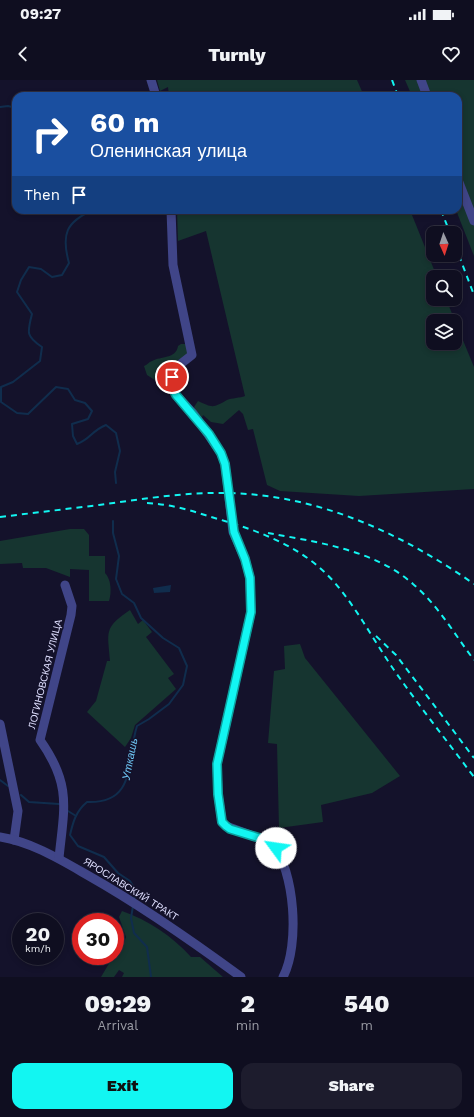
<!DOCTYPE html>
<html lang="en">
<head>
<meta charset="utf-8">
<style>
	:root { --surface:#0f0e20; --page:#1d1c2d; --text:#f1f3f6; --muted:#9b9ca5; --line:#2f2e3e; --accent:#12f6f2 }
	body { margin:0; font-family:"Work Sans",sans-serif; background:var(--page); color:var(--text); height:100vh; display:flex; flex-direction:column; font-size:15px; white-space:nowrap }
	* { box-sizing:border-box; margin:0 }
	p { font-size:13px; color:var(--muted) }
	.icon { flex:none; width:22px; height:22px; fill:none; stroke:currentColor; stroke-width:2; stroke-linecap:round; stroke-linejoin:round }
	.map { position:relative; height:897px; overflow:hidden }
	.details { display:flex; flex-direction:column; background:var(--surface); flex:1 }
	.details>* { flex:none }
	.hud { position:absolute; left:12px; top:12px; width:450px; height:122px; border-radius:12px; box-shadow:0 2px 6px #0003,0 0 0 1px var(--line); background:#1a4fa0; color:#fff; overflow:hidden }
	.needle { width:26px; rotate:177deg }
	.buttons { position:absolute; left:426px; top:146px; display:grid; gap:8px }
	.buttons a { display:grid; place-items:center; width:36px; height:36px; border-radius:8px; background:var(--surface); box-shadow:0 2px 6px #0003,0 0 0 1px var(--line); font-size:20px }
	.speed { position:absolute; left:12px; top:833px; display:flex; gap:8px; font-size:20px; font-weight:700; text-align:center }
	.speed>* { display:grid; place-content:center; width:52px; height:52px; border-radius:50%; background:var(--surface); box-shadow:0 2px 6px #0003,0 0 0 1px var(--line); line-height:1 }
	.speed small { font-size:10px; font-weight:400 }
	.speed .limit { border:6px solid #d22; background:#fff; color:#111 }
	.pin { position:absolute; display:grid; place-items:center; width:34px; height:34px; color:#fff; margin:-17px; border:2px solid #fff; border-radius:50%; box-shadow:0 1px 4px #0007 }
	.me { position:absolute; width:44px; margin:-22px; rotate:301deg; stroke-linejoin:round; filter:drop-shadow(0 0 3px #0008) }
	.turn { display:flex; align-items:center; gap:14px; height:84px; padding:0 12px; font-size:18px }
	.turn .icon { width:52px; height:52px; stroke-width:2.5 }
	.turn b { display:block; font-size:28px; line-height:34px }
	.then { display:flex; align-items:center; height:38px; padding:0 12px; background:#0003; gap:8px; font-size:15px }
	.eta { display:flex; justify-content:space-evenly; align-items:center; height:68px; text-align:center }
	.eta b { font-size:24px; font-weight:800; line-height:28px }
	.cta { display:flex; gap:8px; margin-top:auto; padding:8px 12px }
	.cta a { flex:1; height:46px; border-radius:12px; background:var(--accent); color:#111; font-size:16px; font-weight:800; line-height:46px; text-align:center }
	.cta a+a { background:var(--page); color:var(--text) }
	.status { display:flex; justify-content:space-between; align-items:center; height:28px; padding:0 20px; background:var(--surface); direction:ltr }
	.status svg { height:11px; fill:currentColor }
	header { display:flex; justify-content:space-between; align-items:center; height:52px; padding:0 12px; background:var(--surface); font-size:18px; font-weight:800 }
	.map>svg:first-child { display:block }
</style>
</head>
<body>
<div class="status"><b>09:27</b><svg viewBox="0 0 49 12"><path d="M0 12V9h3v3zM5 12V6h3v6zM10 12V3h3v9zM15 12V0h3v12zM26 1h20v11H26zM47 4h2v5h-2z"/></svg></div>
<header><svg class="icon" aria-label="back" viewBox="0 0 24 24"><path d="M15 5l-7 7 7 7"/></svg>Turnly<svg class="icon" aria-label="heart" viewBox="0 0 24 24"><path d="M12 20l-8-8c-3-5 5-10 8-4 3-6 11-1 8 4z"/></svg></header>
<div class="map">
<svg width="474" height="897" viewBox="0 0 474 897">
	<rect width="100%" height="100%" fill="#14122b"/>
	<!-- green -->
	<g fill="#163530" fill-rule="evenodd">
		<path d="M157 0H357L364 16H169L168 7 160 11Z"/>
		<path d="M405 0H474V176L456 130H458V16H412Z"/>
		<path d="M177 130H410L437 197H433V219H446L474 287V409L359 416 280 411 267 405 253 349 248 350 243 334 239 330 223 344 211 342 203 335 201 340 198 337 194 327 198 321C213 328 213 328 227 320 232 318 240 318 245 316L206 151 178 161ZM433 241H455V263H433Z"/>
		<path d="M181 264H186L189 273 168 300 158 302 147 295 144 286C147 285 149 282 152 281 161 276 176 279 178 266Z"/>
		<path d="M70 449H84L89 455V476H105V493C111 499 112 512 109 521H89V490L70 489V497L46 488H23L22 483 0 484V461Z"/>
		<path d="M130 530 138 544 143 540 152 552 146 557 174 594 168 598 176 609 135 645 131 658 125 667 87 632 96 621 107 581H110C108 552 103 548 130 530Z"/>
		<path d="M300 564 305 578 400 696 372 713 321 725 323 742 279 748 277 664 268 663 274 591 285 589 284 566Z"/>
		<path d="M122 831C148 840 172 856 191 877H200L223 897H122L124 893 119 890 114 897H101L117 870 115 865 124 863 126 857 119 837Z"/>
	</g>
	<!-- water -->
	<path fill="#102d4d" d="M171 505 170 512 154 513 153 508Z"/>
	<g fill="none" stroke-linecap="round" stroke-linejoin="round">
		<!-- stream -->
		<g stroke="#102d4d" stroke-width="2">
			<path d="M0 27 8 26 16 28"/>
			<path d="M93 130C66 142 61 154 69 183L62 195 52 197 41 189 29 187 21 200 17 212 32 234C27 253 26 256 42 267L40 281 13 302 1 307V322L17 333 28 334 56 307 68 309 75 320 85 323 92 331 88 339 72 344 73 356 77 364C91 359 91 351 106 345L116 353 120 371 115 392 116 403"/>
			<path d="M113 441V453L119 476 116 499 122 514 134 523 141 538 163 558 179 568 187 586 183 605 169 624 149 639 137 646C126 681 137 724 87 722 76 731 73 742 70 755L78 766 104 777 118 793 130 801 136 811 134 820"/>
			<path d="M0 700 8 706"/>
			<path d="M21 715 29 722 59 724"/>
			<path d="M68 731 76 736"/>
			<path d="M133 826 131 838 134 853 147 867 151 897"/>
		</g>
		<!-- minor -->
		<g stroke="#404588" stroke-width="9">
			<path d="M151 0 156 16"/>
			<path d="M421 0 427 16"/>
			<path d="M458 100 474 141"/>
			<path d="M171 130 173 185 192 275 178 286 172 297V307L176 315 193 333 221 373 225 384 233 452 245 479 250 498 251 532 217 684 218 714 222 742 226 746 272 763C295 791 300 865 283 897"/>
			<path d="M0 644 18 731 14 760"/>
			<path d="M0 757C32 762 61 780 89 796 142 826 192 861 241 897"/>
			<path d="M59 778C64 728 72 705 40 660L71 535 72 526 65 505"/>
		</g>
		<!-- rail -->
		<g stroke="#12f6f2" stroke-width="2" stroke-dasharray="6 5" stroke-linecap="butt">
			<path d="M392 0 398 16"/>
			<path d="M441 130 450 153"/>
			<path d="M455 165 474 215"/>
			<path d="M147 423C169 424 190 430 211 437 257 450 303 466 335 503 358 530 374 561 394 590 420 627 447 661 474 697"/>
			<path d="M0 437C33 433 66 429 99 425 142 419 185 412 228 413 319 415 401 453 474 504"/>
			<path d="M268 453C317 462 375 470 413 504 438 525 455 555 474 580"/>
			<path d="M376 556 396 575 474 678"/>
		</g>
	</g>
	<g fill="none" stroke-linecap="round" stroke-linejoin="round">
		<defs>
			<path id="route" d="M172 297V307L176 315 209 354 221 373 225 384 234 452 245 479 250 498 251 532 217 684 218 714 222 742 226 746 230 749 266 760 276 768"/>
		</defs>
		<!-- route casing -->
		<use href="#route" stroke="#0ca09d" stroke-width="10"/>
		<!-- route -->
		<use href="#route" stroke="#12f6f2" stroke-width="7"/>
	</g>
	<g text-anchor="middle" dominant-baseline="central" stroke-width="3" stroke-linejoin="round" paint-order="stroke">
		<!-- street labels -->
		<g font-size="10" fill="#dedefe" stroke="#14122b">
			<text transform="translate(45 594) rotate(-76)">ЛОГИНОВСКАЯ УЛИЦА</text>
			<text transform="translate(131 809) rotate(32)">ЯРОСЛАВСКИЙ ТРАКТ</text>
		</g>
		<!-- water labels -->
		<g font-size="11" font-style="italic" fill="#70caf9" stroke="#14122b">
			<text transform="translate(130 679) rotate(-79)">Уткашь</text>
		</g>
	</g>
</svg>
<div class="buttons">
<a><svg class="needle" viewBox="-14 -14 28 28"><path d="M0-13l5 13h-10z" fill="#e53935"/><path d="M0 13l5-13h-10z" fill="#9b9ca5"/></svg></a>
<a><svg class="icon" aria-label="search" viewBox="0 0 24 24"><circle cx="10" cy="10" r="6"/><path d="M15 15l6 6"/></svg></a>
<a><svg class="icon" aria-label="layers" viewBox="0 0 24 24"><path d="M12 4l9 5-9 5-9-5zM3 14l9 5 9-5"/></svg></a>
</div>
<div class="speed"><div>20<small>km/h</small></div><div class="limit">30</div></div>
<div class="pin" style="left:172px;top:297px;background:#d93025"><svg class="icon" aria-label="arrive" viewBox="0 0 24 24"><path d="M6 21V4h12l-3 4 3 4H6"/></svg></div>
<svg class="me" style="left:276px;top:768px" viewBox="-20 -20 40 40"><circle r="19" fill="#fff"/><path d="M0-13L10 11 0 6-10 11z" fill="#12f6f2"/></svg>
<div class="hud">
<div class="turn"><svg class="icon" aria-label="right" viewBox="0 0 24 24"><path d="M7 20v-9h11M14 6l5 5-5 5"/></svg><div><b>60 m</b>Оленинская улица</div></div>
<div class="then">Then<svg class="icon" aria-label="arrive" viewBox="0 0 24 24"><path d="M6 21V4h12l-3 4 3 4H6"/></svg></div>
</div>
</div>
<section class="details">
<div class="eta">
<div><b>09:29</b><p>Arrival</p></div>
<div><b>2</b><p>min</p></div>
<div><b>540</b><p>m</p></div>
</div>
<div class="cta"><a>Exit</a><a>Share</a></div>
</section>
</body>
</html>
